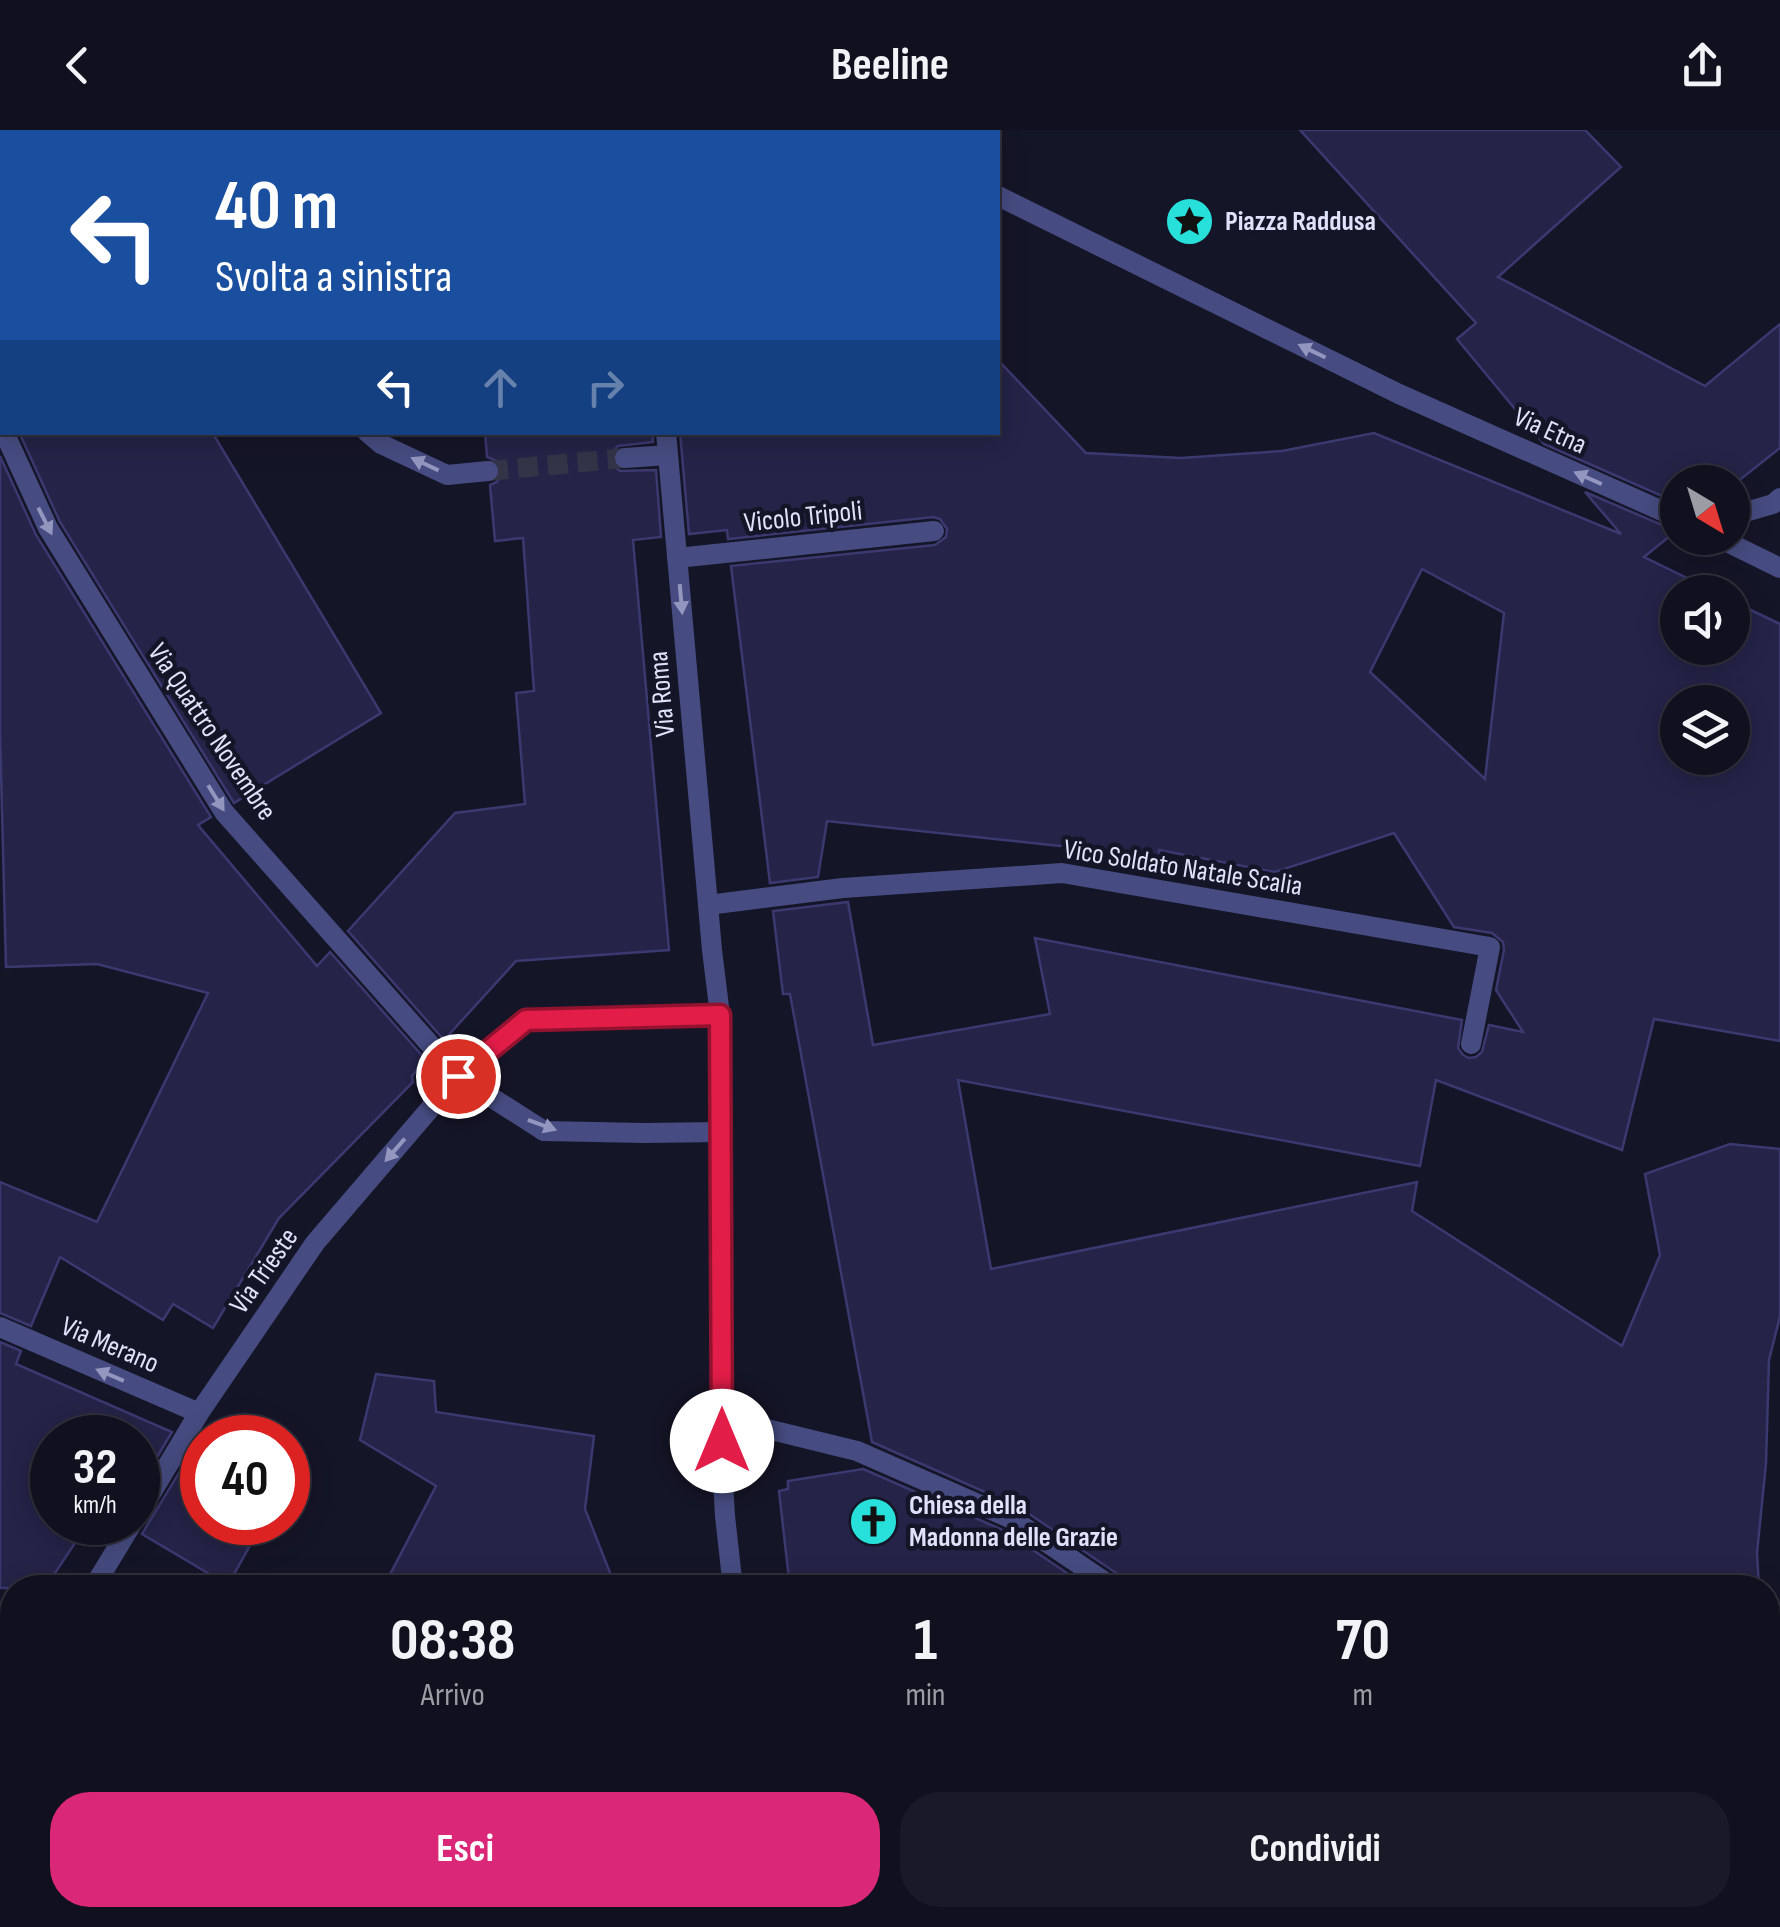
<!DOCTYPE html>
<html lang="it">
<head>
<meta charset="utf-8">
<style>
	:root { --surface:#10101e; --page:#191927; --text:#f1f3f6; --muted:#9c9da4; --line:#30303c; --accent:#db2777 }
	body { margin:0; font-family:"Sofia Sans Condensed",sans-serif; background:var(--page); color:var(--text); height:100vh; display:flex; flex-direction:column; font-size:38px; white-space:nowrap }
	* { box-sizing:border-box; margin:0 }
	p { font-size:32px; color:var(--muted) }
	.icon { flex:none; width:55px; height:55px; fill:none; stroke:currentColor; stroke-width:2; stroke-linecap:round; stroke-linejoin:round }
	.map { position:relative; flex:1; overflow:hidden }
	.side { position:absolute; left:0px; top:1445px; width:1780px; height:352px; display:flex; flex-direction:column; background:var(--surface); border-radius:40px 40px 0 0; box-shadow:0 5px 25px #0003,0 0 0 2px var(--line) }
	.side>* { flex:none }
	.hud { position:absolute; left:0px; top:0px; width:1000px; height:305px; box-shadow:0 5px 25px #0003,0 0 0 2px var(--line); background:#1a4fa0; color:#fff; overflow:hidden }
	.needle { width:65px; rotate:142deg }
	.controls { position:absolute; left:1660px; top:335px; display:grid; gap:20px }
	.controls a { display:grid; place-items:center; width:90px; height:90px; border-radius:50%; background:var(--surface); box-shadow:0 5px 25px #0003,0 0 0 2px var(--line); font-size:50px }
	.speed { position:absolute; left:30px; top:1285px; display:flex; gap:20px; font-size:50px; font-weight:700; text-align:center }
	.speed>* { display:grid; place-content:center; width:130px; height:130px; border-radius:50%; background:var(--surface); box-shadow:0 5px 25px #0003,0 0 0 2px var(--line); line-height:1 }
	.speed small { font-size:25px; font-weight:400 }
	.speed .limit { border:15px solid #d22; background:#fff; color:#111 }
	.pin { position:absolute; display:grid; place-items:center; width:85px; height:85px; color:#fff; margin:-42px; border:5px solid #fff; border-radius:50%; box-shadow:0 2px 10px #0007 }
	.me { position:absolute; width:110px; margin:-55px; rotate:0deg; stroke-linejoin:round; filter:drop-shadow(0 0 8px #0008) }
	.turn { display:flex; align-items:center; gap:35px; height:210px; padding:0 50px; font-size:45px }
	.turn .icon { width:130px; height:130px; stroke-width:2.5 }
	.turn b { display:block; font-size:70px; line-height:85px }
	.lanes { display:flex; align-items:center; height:95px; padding:0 50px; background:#0003; justify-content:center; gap:50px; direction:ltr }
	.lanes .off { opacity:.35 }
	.eta { display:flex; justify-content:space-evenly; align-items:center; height:170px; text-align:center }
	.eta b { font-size:60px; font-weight:700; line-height:70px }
	.cta { display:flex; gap:20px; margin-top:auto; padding:20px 50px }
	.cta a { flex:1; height:115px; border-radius:40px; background:var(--accent); color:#fff; font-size:40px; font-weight:700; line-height:115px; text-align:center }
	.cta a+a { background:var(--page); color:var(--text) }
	header { display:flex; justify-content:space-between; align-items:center; height:130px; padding:0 50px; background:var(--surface); font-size:45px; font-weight:700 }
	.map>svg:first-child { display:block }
</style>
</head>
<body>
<header><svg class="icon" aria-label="back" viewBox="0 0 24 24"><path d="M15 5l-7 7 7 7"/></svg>Beeline<svg class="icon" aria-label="share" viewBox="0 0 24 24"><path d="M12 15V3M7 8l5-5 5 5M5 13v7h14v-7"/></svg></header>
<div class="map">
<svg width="1780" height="1797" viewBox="0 0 1780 1797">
	<rect width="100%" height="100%" fill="#151528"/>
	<!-- building -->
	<g fill="#252347" stroke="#3c3870" stroke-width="2.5" fill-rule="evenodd">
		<path d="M1300 0H1585L1621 37 1498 147 1705 256 1780 194V318L1732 356V352H1678V373L1544 314 1457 209 1476 193Z"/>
		<path d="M998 230 1086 323 1181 328 1282 321 1374 303 1621 404 1585 362 1676 401 1644 427 1716 462H1678V518H1732V471L1780 494V911L1654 889 1622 1020 1436 950 1420 1036 958 950 991 1139 1417 1052 1412 1081 1622 1216 1660 1125 1645 1044 1730 1014 1780 1019V1186L1769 1230 1766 1333 1757 1423 1759 1458H1128L1122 1447 1019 1377 872 1312 790 864H783L773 781 848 772 873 915 1050 884 1035 808 1462 890 1458 918 1463 925 1469 928 1476 927 1482 922 1489 895 1523 902 1496 860 1504 820 1503 812 1492 803 1454 797 1394 703 1275 742 1159 720V727L1072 717 1073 715 1060 716 827 691 818 747 770 753 731 436 935 415 946 407 947 399 940 389 933 387 728 409 727 400 689 404 680 302H998ZM1422 439 1504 483 1485 649 1370 542ZM1678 572H1732V628H1678Z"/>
		<path d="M19 302H212L381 583 234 673 60 392Z"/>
		<path d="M485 302H652L653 312 618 316 613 321 611 328 614 336 620 341 656 340 661 407 633 410 669 820 516 831 444 910 348 801 455 683 525 674 516 563 534 561 523 408 495 411 490 355 497 352 502 341 499 332 487 327Z"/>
		<path d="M0 326 36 405 211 687 198 695 317 836 330 822 426 930 412 946 413 952 279 1088 213 1198 173 1174 163 1190 60 1127 31 1196 0 1183V1052L97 1092 208 863 97 834 6 837 0 602Z"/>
		<path d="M0 1212 21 1221 16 1234 172 1302 138 1359V1308H52V1392H89L45 1458H0Z"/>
		<path d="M376 1244 434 1251 436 1282 594 1306 585 1379 616 1458H383L436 1356 360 1310Z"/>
		<path d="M197 1313 202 1316V1392H263L228 1455 142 1404Z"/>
		<path d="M863 1339 1005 1401 1089 1458H790L779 1361 788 1359V1351Z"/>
	</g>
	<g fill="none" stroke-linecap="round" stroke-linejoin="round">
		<!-- minor-tunnel -->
		<path stroke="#333448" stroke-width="20" stroke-dasharray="20 10" stroke-linecap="butt" d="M488 341 625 328"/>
		<!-- service -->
		<g stroke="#464c81" stroke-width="20">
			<path d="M677 428 934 401"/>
			<path d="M708 775 843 758 1062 743 1490 817 1471 914"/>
		</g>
		<!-- minor -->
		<g stroke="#464c81" stroke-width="20">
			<path d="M0 65 2 67"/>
			<path d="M4 302 48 398 224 682 458 946 544 1001 644 1003 721 1002"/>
			<path d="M367 302 381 314 447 345 488 341"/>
			<path d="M625 328 668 325"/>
			<path d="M1732 386 1773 374 1780 368"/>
			<path d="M0 1197 199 1283"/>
			<path d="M722 1288 857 1321 1012 1389 1114 1458"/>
			<path d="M1768 1654H1780"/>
		</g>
		<!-- tertiary -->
		<g stroke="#464c81" stroke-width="20">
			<path d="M636 0 637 2"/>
			<path d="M863 0 868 2"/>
			<path d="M998 66 1399 264 1678 388"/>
			<path d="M666 302 712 820 720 885 722 1334 725 1386 733 1458"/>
			<path d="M1719 408 1780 438"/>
			<path d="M138 1385 199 1283 315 1113 458 946 526 890 720 885"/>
			<path d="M93 1458 133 1392"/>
			<path d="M0 1654 12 1635"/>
			<path d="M73 1785 77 1797"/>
			<path d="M826 1785 833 1797"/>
			<path d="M655 1797 698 1785"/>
		</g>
	</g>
	<!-- one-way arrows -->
	<defs><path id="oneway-solid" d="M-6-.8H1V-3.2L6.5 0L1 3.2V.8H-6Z" transform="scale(2.5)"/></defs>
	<g fill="#9396be">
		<use href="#oneway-solid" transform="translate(1312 221) rotate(-154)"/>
		<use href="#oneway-solid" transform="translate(425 334) rotate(-155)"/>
		<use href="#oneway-solid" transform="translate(1588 348) rotate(-156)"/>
		<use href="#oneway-solid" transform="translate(45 391) rotate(63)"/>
		<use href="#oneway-solid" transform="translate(681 469) rotate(85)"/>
		<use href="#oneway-solid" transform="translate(216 668) rotate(58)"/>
		<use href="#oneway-solid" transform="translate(542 995) rotate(20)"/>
		<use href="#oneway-solid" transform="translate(395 1020) rotate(131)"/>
		<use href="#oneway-solid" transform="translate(110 1245) rotate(-157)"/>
	</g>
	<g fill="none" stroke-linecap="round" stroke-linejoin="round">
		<defs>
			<path id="route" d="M458 946 526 890 720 885 722 1311"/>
		</defs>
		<!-- route casing -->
		<use href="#route" stroke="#92132f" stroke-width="25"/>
		<!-- route -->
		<use href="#route" stroke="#e11d48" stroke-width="18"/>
	</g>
	<!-- icons -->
	<defs>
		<symbol id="sight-disc" viewBox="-11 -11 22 22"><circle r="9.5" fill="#27e0da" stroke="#151528"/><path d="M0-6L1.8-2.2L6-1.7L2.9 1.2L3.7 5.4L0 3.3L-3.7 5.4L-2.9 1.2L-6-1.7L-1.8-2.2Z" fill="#111"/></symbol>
		<symbol id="church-disc" viewBox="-11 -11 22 22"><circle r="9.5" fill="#27e0da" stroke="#151528"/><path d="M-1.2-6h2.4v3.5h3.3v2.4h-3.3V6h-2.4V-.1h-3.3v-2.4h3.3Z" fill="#111"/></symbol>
	</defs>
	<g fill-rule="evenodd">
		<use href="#sight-disc" x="1162" y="64" width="55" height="55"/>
		<use href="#church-disc" x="846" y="1364" width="55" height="55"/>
	</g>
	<g text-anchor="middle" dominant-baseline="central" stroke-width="9" stroke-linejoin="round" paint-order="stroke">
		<!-- poi labels -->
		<g font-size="28" font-weight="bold" fill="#e0e1fb" stroke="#151528" text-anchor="start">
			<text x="1225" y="91">Piazza Raddusa</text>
			<text x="909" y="1375">Chiesa della<tspan x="909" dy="32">Madonna delle Grazie</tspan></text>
		</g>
		<!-- street labels -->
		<g font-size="28" fill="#e0e1fb" stroke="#151528">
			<text transform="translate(1550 301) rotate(24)">Via Etna</text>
			<text transform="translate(803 387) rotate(-6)">Vicolo Tripoli</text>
			<text transform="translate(662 564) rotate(-95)">Via Roma</text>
			<text transform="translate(212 602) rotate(56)">Via Quattro Novembre</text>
			<text transform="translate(1183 738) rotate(9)">Vico Soldato Natale Scalia</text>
			<text transform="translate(264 1141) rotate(-55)">Via Trieste</text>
			<text transform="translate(110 1215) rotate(23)">Via Merano</text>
		</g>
	</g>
</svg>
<div class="controls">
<a><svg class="needle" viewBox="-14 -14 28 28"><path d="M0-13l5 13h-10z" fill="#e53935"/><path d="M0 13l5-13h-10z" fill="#9c9da4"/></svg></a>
<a><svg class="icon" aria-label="sound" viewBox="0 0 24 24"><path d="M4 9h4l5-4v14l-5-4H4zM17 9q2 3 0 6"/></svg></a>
<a><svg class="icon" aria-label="layers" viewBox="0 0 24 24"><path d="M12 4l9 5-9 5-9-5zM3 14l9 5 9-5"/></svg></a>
</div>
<div class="speed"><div>32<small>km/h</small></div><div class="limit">40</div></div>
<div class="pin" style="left:458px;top:946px;background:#d93025"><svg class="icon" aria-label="arrive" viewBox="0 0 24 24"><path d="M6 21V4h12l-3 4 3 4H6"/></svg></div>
<svg class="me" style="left:722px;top:1311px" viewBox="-20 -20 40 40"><circle r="19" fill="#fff"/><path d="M0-13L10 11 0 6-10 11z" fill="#e11d48"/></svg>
<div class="hud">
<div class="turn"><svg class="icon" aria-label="left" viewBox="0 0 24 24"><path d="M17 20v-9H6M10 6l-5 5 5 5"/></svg><div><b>40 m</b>Svolta a sinistra</div></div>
<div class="lanes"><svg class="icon" aria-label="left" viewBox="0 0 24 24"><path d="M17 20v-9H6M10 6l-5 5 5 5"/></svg><svg class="icon off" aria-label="ahead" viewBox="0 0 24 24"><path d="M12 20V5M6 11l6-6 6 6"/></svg><svg class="icon off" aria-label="right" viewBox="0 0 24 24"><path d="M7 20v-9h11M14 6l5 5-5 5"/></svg></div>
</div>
<section class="side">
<div class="eta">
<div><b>08:38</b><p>Arrivo</p></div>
<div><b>1</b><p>min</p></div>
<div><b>70</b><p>m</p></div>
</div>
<div class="cta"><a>Esci</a><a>Condividi</a></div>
</section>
</div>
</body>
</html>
